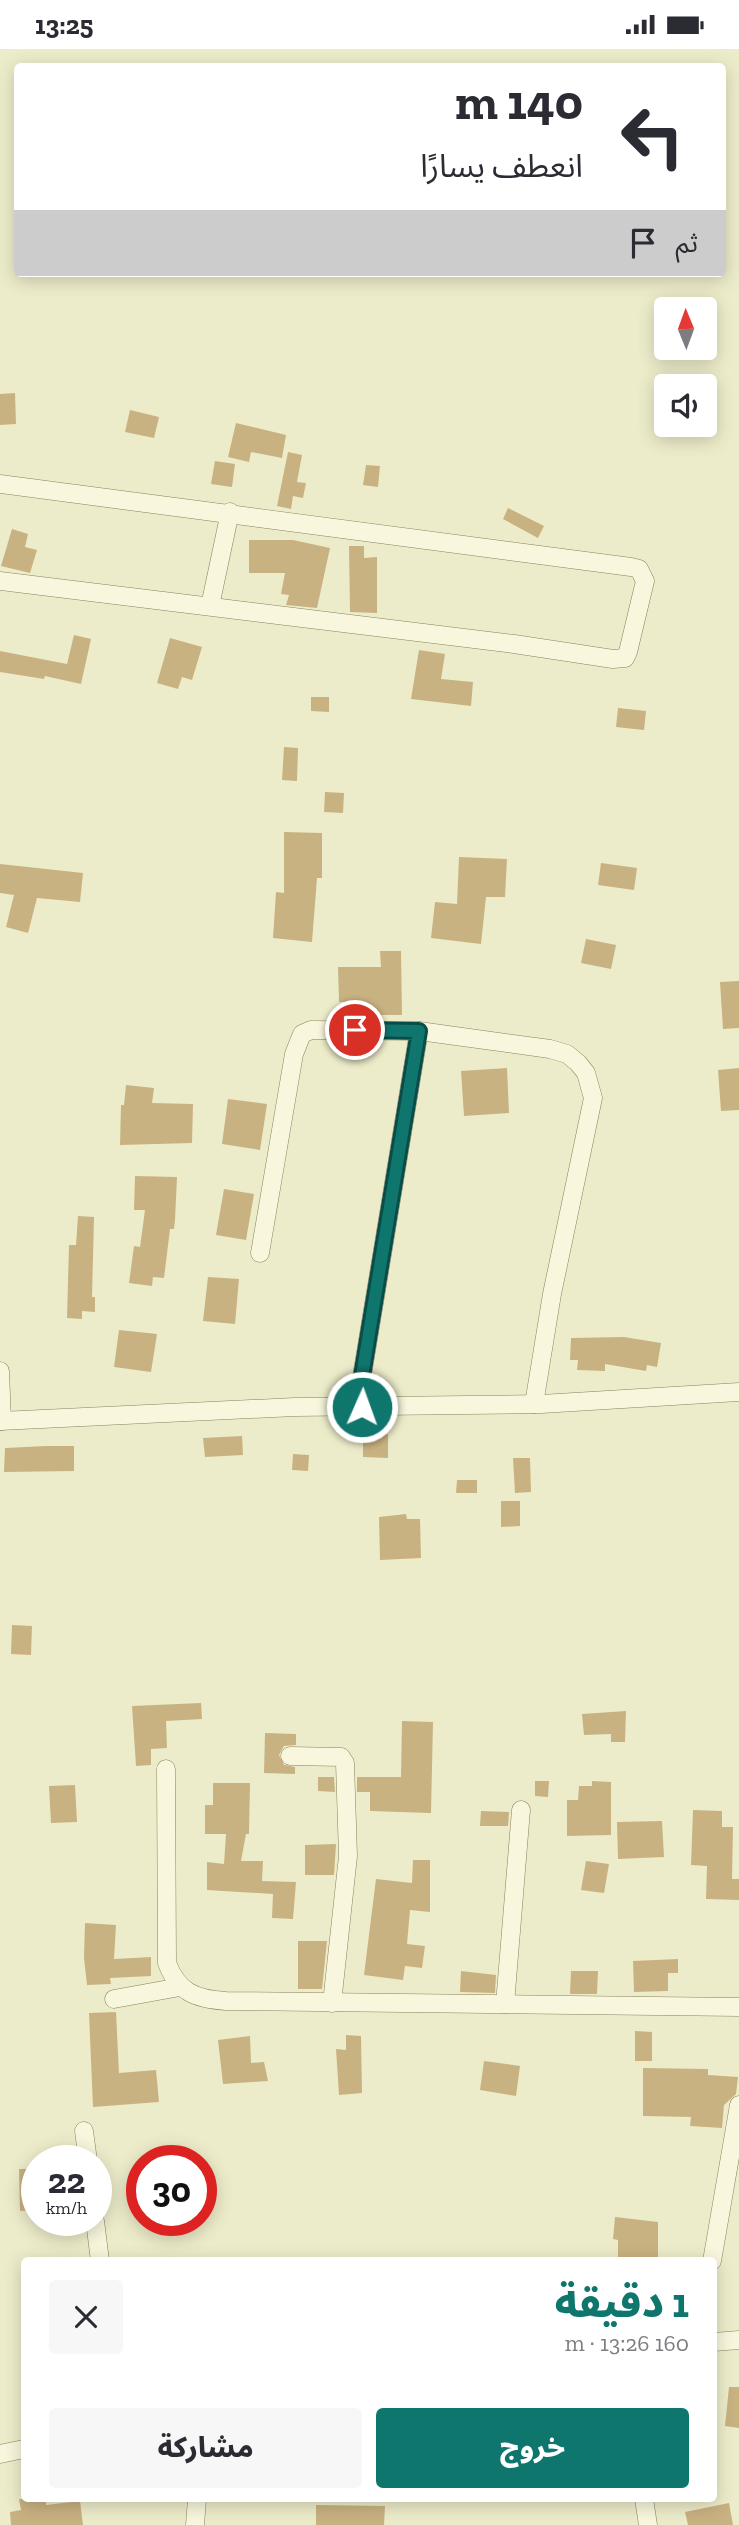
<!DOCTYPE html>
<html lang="ar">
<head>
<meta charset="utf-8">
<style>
	:root { --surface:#fff; --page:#f7f7f7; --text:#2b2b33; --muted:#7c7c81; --accent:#0f766e }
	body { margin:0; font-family:"Zilla Slab","Noto Sans Arabic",serif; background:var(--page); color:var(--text); direction:rtl; height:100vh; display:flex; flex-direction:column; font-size:26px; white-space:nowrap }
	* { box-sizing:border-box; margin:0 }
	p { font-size:23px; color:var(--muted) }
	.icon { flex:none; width:38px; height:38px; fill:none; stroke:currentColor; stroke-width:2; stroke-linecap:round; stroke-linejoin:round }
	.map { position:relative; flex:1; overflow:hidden; direction:ltr }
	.side { position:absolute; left:21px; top:2208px; width:696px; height:245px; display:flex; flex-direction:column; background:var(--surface); border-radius:7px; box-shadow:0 4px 18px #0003; direction:rtl }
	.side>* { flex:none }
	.banner { position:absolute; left:14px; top:14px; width:712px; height:214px; border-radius:7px; box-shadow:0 4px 18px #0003; direction:rtl; background:#fff; color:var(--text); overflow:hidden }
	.needle { width:46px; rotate:359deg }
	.fabs { position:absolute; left:654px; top:248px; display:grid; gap:14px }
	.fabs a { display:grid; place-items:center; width:63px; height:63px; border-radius:7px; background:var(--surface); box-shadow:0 4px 18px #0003; font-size:35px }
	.speed { position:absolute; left:21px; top:2096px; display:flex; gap:14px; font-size:35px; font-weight:700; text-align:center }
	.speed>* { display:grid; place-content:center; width:91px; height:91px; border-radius:50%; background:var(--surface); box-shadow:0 4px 18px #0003; line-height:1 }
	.speed small { font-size:18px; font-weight:400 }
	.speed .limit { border:10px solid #d22; background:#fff; color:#111 }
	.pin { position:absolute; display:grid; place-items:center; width:60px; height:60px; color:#fff; margin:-30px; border:4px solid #fff; border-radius:50%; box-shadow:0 2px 7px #0007 }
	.me { position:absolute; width:77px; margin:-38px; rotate:2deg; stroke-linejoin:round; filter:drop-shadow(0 0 5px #0008) }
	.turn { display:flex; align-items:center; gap:24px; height:147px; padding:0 28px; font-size:32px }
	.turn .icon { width:91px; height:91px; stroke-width:2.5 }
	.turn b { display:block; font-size:49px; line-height:60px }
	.then { display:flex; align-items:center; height:66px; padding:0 28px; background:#0003; gap:14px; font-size:26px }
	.round { display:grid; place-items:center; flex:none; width:74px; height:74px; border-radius:7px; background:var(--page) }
	.overview { display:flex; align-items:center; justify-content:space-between; height:119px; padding:0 28px }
	h1 { font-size:42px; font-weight:800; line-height:52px; color:var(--accent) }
	.action { display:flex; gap:14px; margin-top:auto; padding:14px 28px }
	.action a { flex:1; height:80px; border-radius:7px; background:var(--accent); color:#fff; font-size:28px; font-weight:800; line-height:80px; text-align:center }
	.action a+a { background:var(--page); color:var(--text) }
	.status { display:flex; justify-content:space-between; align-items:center; height:49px; padding:0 35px; background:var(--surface); direction:ltr }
	.status svg { height:19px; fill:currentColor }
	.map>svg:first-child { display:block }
</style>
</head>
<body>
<div class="status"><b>13:25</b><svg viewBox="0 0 49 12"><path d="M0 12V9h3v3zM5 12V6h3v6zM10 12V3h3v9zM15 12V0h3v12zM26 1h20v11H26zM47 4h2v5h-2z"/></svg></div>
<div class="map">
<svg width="739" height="2476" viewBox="0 0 739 2476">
	<rect width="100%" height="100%" fill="#edecca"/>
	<!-- building -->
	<g fill="#c9b281">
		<path d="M15 344 16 375 0 376V345Z"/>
		<path d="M130 361 159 368 154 389 125 383Z"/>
		<path d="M236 374 286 386 282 409 251 403 249 413 228 408Z"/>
		<path d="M288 403 302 406 297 433 306 434 303 449 293 447 291 460 277 457Z"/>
		<path d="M215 412 235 415 232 438 211 435Z"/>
		<path d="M366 416 380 417 378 438 363 436Z"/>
		<path d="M508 459 544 477 538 489 503 470Z"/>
		<path d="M12 480 28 485 25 498 37 501 30 524 1 517Z"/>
		<path d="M249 491H293L330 499 317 559 286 556 289 546 281 545 285 524H249Z"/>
		<path d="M349 497H364V509L377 508V564L350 563Z"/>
		<path d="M74 586 91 590 81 635 45 627 44 630 0 623V602L67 615Z"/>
		<path d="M170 589 202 598 192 631 182 628 178 640 157 634Z"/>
		<path d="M419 601 445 605 441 630 473 633 471 657 411 650Z"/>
		<path d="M311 648H329V663L311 662Z"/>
		<path d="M618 659 646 662 644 681 616 678Z"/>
		<path d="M284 698 298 699 297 732 282 731Z"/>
		<path d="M325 743 344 744 343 764 324 763Z"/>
		<path d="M284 783 322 784V829H317L312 893 273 889 276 843 284 844Z"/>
		<path d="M459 808 507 810 505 848H486L481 895 431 889 435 853 457 855Z"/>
		<path d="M601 814 637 819 634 841 598 836Z"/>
		<path d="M0 815 83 824 80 853 37 849 28 884 6 878 14 846 0 844Z"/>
		<path d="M586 890 616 896 611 920 581 914Z"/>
		<path d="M380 902H401L402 966H351V953H339L338 918H381Z"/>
		<path d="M739 932V979L723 980 720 933Z"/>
		<path d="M507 1019 509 1064 464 1067 461 1022Z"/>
		<path d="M739 1019V1061L721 1062 718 1021Z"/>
		<path d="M126 1036 154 1039 152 1054 193 1055 192 1094 120 1096 121 1056H124Z"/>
		<path d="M228 1050 267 1055 260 1101 222 1095Z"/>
		<path d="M135 1127 177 1128 175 1171 174 1180H170L164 1229 153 1228 152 1237 129 1234 134 1197 140 1198 145 1161H134Z"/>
		<path d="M224 1140 254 1145 246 1191 216 1186Z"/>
		<path d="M78 1167 94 1168 92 1248H95V1263L82 1262V1270L67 1269 69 1196H76Z"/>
		<path d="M208 1228 239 1230 235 1275 203 1272Z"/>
		<path d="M119 1281 157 1285 151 1323 114 1318Z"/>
		<path d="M624 1288 661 1294 657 1318 647 1316 646 1322 605 1315V1322L577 1321 578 1311H570L571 1289Z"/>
		<path d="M363 1385H388V1409L363 1408Z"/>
		<path d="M242 1387 243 1406 205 1408 203 1389Z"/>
		<path d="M46 1397H74V1422L4 1423 5 1399Z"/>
		<path d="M293 1405 309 1406 308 1422 292 1421Z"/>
		<path d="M513 1409H530L531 1443 515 1444Z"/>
		<path d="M457 1431H477V1444H456Z"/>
		<path d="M501 1452H520V1477L501 1478Z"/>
		<path d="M406 1465 407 1470H420L421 1509 380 1511 379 1468Z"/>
		<path d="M12 1576 32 1577 31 1606 11 1605Z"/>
		<path d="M201 1654 202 1670 166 1672 167 1699 151 1700V1716L136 1717 132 1657Z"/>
		<path d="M626 1662 625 1693H611V1685L584 1686 582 1665Z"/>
		<path d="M402 1672 433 1673 431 1764 370 1762V1743H357V1728H401Z"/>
		<path d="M265 1684 296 1685V1696L284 1697 279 1706 284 1716 295 1718V1725L264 1724Z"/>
		<path d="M318 1728H334L335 1743 318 1742Z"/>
		<path d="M535 1732H549L548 1748 535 1747Z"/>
		<path d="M592 1732 611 1733V1786L567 1787V1751H578L579 1737H592Z"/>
		<path d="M213 1734H250L249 1785H246L241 1812H263L262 1832 296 1833 293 1870 272 1869 273 1845 207 1841V1813L224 1815 226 1785H205V1756H213Z"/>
		<path d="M75 1736 77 1773 51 1774 49 1737Z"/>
		<path d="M693 1761 722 1762V1778H733L732 1830H739V1851L706 1850 707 1817 691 1816Z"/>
		<path d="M481 1762 509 1763 508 1777H480Z"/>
		<path d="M662 1772 664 1808 618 1810 617 1773Z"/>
		<path d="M336 1795 334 1826H305V1796Z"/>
		<path d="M413 1811H430V1863L410 1861 407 1895 425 1897 422 1919 405 1917 403 1931 364 1926 376 1830 412 1834Z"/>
		<path d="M586 1812 609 1815 604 1844 581 1841Z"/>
		<path d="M85 1874 116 1876 114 1910 151 1908V1927L110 1929 111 1935 87 1936 84 1909Z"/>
		<path d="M298 1892H327L322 1940H298Z"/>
		<path d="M678 1910V1924H668V1942L634 1943 633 1912Z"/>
		<path d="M461 1922 496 1926 495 1944 460 1943Z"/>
		<path d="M571 1922H598L597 1945H570Z"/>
		<path d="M116 1963 119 2024 156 2021 159 2053 93 2058 89 1964Z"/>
		<path d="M635 1982 652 1983V2012H635Z"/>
		<path d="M346 1986 361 1987 362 2044 339 2046 336 2000 346 2001Z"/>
		<path d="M250 1987 251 2014 264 2013 268 2032 223 2035 218 1991Z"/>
		<path d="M484 2012 520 2017 516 2047 480 2041Z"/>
		<path d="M643 2019 708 2020V2026L738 2028 736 2045 724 2056 722 2079 690 2077 691 2068 643 2067Z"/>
		<path d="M19 2120H37V2161L20 2162Z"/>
		<path d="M615 2168 658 2173V2212H618V2191L613 2190Z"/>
		<path d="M729 2338H739V2379L725 2377Z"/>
		<path d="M19 2450H46V2456L80 2452 83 2476H11L10 2463 21 2461Z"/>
		<path d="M729 2454 733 2476H688L685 2463Z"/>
		<path d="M316 2456 385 2457 384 2476H316Z"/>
	</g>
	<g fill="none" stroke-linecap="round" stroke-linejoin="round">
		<defs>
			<g id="minor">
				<path d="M0 435 631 518 639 520 645 532 628 603 625 609 613 610 514 595 0 532"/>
				<path d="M210 557 230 463"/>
				<path d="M260 1204 294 1005 302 985 311 981 419 982 550 1000 567 1005 578 1014 586 1024 593 1049 552 1245 534 1355"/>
				<path d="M0 1322 2 1372"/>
				<path d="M362 1358 360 1339 419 982"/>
				<path d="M0 1372 295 1358 541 1355 739 1343"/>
				<path d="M290 1707 341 1708 345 1714 348 1807 332 1954"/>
				<path d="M166 1720 167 1914C178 1943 195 1950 226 1952L739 1958"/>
				<path d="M114 1950 180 1938"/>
				<path d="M505 1955 521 1761"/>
				<path d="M84 2082 88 2112"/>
				<path d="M95 2172 100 2212"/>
				<path d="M712 2212 739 2056"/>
				<path d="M714 2293 739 2291"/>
				<path d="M0 2405 24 2400"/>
				<path d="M644 2450 648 2476"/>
				<path d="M195 2476 197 2450"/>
			</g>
		</defs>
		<!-- minor casing -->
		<use href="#minor" stroke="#89805f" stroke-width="19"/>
		<!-- minor -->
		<use href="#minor" stroke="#f8f7dd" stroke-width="18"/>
	</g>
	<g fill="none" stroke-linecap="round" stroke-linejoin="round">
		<defs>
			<path id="route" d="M355 981 419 982 360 1339 362 1358"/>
		</defs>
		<!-- route casing -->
		<use href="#route" stroke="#0a4d48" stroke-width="18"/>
		<!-- route -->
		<use href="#route" stroke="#0f766e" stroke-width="12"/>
	</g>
</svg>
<div class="fabs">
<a><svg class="needle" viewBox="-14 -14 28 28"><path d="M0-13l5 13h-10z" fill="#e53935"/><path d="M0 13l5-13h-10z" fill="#7c7c81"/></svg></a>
<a><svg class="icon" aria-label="sound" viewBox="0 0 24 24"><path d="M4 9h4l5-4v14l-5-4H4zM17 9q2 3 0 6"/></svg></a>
</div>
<div class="speed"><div>22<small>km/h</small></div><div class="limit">30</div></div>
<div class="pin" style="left:355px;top:981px;background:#d93025"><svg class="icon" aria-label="arrive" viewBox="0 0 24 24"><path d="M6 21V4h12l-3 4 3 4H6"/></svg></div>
<svg class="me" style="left:362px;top:1358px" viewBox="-20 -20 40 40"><circle r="17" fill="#0f766e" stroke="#fff" stroke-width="3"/><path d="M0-11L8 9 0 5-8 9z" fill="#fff"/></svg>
<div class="banner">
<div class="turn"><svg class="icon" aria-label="left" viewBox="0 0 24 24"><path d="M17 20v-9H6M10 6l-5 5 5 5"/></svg><div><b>140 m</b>انعطف يسارًا</div></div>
<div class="then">ثم<svg class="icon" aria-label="arrive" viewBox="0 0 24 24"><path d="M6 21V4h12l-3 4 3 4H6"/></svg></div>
</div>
<section class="side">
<div class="overview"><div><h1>1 دقيقة</h1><p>160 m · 13:26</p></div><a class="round"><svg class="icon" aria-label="close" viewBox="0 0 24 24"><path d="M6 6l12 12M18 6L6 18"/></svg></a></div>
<div class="action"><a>خروج</a><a>مشاركة</a></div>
</section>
</div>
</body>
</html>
